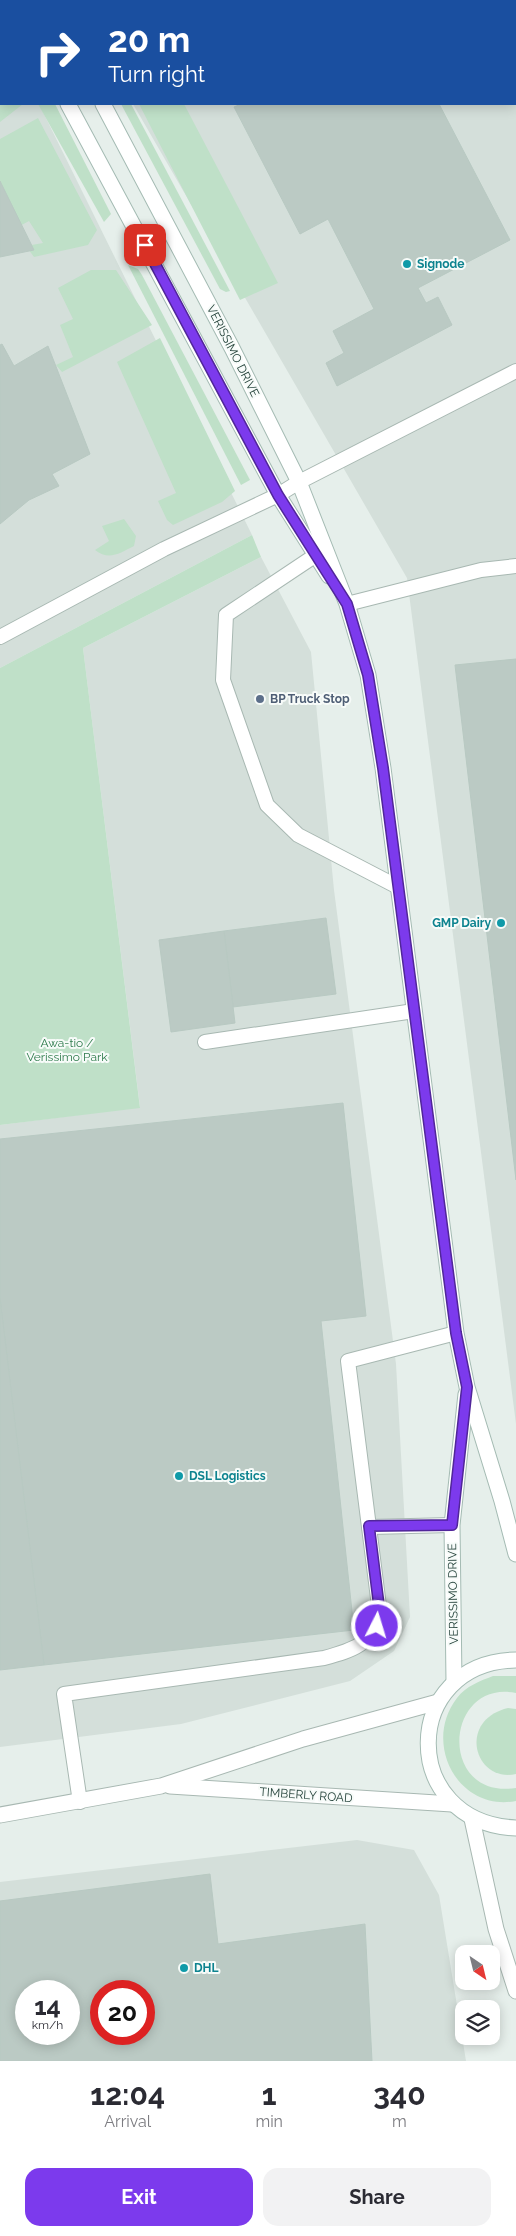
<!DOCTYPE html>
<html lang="en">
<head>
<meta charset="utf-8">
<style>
	:root { --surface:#fff; --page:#f2f2f3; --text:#2b2b33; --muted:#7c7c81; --accent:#7c3aed }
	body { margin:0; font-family:Raleway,sans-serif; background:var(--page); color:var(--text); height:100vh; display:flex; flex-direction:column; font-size:19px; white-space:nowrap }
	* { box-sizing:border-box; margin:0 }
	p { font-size:16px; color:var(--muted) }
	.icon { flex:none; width:28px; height:28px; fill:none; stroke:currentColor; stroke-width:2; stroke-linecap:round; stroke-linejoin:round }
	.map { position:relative; height:2061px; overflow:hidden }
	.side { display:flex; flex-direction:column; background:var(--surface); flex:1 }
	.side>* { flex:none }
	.guide { position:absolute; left:0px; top:0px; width:516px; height:105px; box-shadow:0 2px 12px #0003; background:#1a4fa0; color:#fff; overflow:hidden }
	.needle { width:32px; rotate:145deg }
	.buttons { position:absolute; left:455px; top:1945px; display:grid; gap:10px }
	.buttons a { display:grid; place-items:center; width:45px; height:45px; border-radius:10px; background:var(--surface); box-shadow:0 2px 12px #0003; font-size:25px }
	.speed { position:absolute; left:15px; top:1980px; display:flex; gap:10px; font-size:25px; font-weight:700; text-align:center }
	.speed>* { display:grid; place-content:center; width:65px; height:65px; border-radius:50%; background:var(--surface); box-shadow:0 2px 12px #0003; line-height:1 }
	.speed small { font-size:12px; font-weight:400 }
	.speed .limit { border:8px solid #d22; background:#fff; color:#111 }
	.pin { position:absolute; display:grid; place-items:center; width:42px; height:42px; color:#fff; margin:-21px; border-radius:10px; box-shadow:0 2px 8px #0006 }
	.me { position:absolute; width:55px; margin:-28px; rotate:5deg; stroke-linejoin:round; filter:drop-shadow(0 0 4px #0008) }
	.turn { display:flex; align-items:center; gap:18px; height:105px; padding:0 25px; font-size:22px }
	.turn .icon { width:65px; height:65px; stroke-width:2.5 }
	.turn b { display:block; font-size:35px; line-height:42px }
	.eta { display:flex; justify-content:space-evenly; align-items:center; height:85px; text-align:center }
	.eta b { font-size:30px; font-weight:700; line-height:35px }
	.cta { display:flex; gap:10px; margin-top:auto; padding:10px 25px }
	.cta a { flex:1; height:58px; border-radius:15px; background:var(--accent); color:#fff; font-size:20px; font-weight:700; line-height:58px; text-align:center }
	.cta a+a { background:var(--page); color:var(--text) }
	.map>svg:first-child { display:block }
</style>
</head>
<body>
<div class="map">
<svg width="516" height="2061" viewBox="0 0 516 2061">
	<rect width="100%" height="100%" fill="#e6efeb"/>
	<!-- built -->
	<g fill="#d4dfda" fill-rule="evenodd">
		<path d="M127 0H516V1424L407 578 133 104H515V1Z"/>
		<path d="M0 37 1 104H39L252 535 0 668Z"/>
		<path d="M261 557 311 652 334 890 396 1364 410 1617 394 1651 350 1681 181 1724 0 1747V1125L140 1107 83 648Z"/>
		<path d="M357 1840 414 1850 439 1895 466 2061H0V1882ZM26 1991H69V2034H26ZM101 1991H144V2034H101Z"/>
	</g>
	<!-- green -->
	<g fill="#bfe0c8">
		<path d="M0 47 1 104H23L0 122Z"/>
		<path d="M38 104H55L111 214 104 222Z"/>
		<path d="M121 104H131L230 291 226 292 220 289Z"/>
		<path d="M139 104H184L278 283 240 300Z"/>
		<path d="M38 118 97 230 88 245 34 257 26 246 43 243 29 221 18 227 0 193V139Z"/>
		<path d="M128 265 138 269 142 275 250 480 241 485Z"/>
		<path d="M91 270H116L152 325 62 372 56 365 73 357 60 325 73 319 58 288Z"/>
		<path d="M160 338 235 491 222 502 173 525 167 520 158 501 176 493 117 362Z"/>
		<path d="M124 519 136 536 134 546C120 553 109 561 95 550L109 541 102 526Z"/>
		<path d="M252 535 261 557 83 648 140 1108 0 1125V668Z"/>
		<path d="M493 1676H516V1693C444 1679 437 1800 516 1788V1801C458 1812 422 1743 457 1698 466 1686 480 1681 493 1676Z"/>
		<path d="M508 1708 516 1709V1774C474 1783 457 1720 508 1708Z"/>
	</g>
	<!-- building -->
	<g fill="#bbcac4" stroke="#b8c9c2" fill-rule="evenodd">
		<path d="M263 0H385L386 1H261Z"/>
		<path d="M241 104H439L510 240 418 288 426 303 438 297 452 325 337 386 326 363 344 353 333 331 374 309 328 219 300 234 234 107Z"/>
		<path d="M0 181 34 250 0 257Z"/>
		<path d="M2 344 14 366 48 346 90 454 52 474 59 486 29 500 0 524V345Z"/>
		<path d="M516 659V1180L455 665Z"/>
		<path d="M326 918 336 994 233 1007 224 931Z"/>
		<path d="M224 931 235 1023 171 1032 159 940Z"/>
		<path d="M343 1103 366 1316 321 1321 354 1630 44 1665 0 1298V1139Z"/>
		<path d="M0 1298 44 1665 0 1670Z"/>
		<path d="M210 1874 218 1944 365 1924 372 2061H0V1901ZM26 1991H69V2034H26ZM101 1991H144V2034H101Z"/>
	</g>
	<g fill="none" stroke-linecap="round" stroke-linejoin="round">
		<defs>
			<g id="lane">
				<path d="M325 549 226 615 223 680 267 805 298 835 398 887"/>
				<path d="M347 604 481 570 516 566"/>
				<path d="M0 637 164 549 278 495 299 482 516 371"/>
				<path d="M205 1042 414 1011"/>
				<path d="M369 1527 452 1525"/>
				<path d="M80 1802 64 1694 324 1658C353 1650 371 1645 380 1614L348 1361 456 1333"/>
			</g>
			<g id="street">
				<path d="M170 1786 452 1804"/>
				<path d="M0 1815 161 1786 303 1739 438 1702"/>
				<path d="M472 1819 496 1929 516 1991"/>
			</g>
			<g id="secondary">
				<path d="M4 0 5 1"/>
				<path d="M42 0 43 1"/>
				<path d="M68 104 278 495 329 576"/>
				<path d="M103 104 232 348 299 482 347 604 368 675 383 768 456 1333 467 1387 502 1501 516 1554"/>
				<path d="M516 1660C400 1662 398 1823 516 1828"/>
				<path d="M454 1682 452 1525 466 1394"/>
			</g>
		</defs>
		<!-- lane casing -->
		<use href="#lane" stroke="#a8b8b2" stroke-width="16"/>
		<!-- street casing -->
		<use href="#street" stroke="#a8b8b2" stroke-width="17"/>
		<!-- secondary casing -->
		<use href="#secondary" stroke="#a4bbb3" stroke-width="17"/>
		<!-- lane -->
		<use href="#lane" stroke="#fff" stroke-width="14"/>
		<!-- street -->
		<use href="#street" stroke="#fff" stroke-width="15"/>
		<!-- secondary -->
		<use href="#secondary" stroke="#fff" stroke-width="15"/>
	</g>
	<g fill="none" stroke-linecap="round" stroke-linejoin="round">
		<defs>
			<path id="route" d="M145 245 278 495 347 604 368 675 383 768 456 1333 467 1387 452 1525 369 1526 380 1614 377 1626"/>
		</defs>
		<!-- route casing -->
		<use href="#route" stroke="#51269a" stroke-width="12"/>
		<!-- route -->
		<use href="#route" stroke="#7c3aed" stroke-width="9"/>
	</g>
	<!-- markers -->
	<g fill="#0f9aa8" stroke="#f7fbf9" stroke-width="2">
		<circle cx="407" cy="264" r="5"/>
		<circle cx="501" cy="923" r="5"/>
		<circle cx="179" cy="1476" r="5"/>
		<circle cx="184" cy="1968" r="5"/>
	</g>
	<circle fill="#5c6f8a" stroke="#f7fbf9" stroke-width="2" cx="260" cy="699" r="5"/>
	<g text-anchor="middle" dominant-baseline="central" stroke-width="4" stroke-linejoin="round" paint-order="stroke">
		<!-- culture labels -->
		<g font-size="12" font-weight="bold" fill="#0d838f" stroke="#f7fbf9" text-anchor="start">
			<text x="417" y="264">Signode</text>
			<text x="491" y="923" text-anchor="end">GMP Dairy</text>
			<text x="189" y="1476">DSL Logistics</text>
			<text x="194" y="1968">DHL</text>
		</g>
		<!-- street labels -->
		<g font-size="12" fill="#24423a" stroke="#f7fbf9">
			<text transform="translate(233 351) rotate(63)">VERISSIMO DRIVE</text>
			<text transform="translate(453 1594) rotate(-91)">VERISSIMO DRIVE</text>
			<text transform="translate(306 1795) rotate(4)">TIMBERLY ROAD</text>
		</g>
		<!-- service labels -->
		<g font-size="12" font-weight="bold" fill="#4e5e75" stroke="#f7fbf9" text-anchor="start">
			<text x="270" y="699">BP Truck Stop</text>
		</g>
		<!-- park labels -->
		<g font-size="12" fill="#2d7a4b" stroke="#f7fbf9">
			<text x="67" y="1043">Awa-tio /<tspan x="67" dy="14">Verissimo Park</tspan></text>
		</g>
	</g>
</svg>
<div class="buttons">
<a><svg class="needle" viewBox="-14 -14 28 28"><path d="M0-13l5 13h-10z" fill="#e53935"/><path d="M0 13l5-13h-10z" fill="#7c7c81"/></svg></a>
<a><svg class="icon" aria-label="layers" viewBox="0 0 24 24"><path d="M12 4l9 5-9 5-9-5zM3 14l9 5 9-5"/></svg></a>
</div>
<div class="speed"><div>14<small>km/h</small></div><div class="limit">20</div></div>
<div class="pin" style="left:145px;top:245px;background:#d93025"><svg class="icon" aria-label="arrive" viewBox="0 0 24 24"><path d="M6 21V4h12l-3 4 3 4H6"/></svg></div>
<svg class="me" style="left:377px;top:1626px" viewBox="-20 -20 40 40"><circle r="17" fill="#7c3aed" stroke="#fff" stroke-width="3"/><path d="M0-11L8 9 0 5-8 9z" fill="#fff"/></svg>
<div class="guide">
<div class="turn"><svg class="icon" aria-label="right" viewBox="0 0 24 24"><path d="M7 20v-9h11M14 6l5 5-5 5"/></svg><div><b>20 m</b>Turn right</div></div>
</div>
</div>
<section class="side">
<div class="eta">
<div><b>12:04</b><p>Arrival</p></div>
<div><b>1</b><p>min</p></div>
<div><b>340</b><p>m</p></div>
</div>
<div class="cta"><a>Exit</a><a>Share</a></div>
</section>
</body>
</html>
